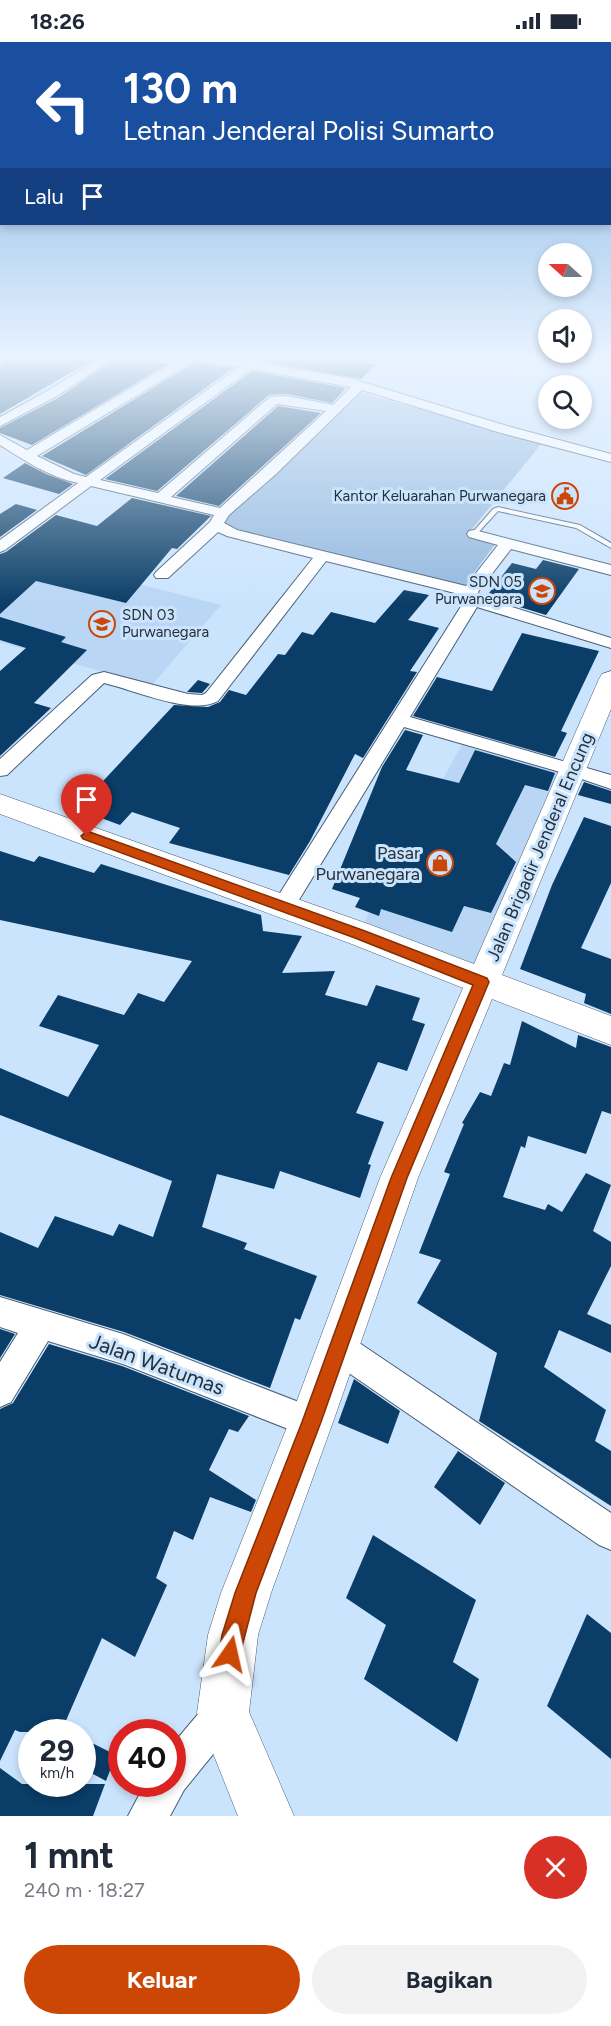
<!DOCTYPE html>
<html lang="id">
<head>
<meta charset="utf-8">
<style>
	:root { --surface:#fff; --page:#f2f2f3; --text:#1f2937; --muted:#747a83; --accent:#cc4605 }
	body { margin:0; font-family:Figtree,sans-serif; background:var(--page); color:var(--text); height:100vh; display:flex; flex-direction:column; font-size:22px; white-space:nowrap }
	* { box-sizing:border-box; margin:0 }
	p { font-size:20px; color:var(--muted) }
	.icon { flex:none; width:33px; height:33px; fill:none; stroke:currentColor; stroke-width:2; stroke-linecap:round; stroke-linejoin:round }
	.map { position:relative; height:1774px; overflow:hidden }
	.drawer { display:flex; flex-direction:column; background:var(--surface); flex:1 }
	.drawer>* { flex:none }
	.guide { position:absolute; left:0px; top:0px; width:612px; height:183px; box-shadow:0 3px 9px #0003; background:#1a4fa0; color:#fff; overflow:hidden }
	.needle { width:39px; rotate:291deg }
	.controls { position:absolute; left:538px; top:201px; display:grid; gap:12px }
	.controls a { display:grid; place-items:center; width:54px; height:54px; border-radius:50%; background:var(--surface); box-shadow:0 3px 9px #0003; font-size:30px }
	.speed { position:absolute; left:18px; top:1677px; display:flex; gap:12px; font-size:30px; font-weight:700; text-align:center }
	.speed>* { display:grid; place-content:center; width:78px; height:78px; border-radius:50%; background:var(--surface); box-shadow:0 3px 9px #0003; line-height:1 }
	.speed small { font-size:15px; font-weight:400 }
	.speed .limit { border:9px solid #d22; background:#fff; color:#111 }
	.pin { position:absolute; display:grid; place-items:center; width:51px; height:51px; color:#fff; margin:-62px -26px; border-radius:50% 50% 50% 0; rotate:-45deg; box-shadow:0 0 6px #0007 }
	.pin .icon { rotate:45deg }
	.me { position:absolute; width:66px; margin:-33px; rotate:11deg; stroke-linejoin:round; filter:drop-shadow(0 0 4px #0008) }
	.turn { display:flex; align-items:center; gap:21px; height:126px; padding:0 24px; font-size:27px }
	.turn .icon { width:78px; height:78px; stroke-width:2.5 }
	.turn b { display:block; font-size:42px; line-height:51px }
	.then { display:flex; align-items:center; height:57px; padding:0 24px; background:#0003; gap:12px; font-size:22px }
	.round { display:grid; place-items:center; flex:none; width:63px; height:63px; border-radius:32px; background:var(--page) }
	.overview { display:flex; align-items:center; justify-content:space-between; height:102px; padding:0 24px }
	h1 { font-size:36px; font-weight:700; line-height:45px }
	.cta { display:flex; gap:12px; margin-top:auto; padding:12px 24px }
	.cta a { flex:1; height:69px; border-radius:36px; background:var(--accent); color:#fff; font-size:24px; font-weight:700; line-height:69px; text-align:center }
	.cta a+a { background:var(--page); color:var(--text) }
	.status { display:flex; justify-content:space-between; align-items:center; height:42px; padding:0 30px; background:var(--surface); direction:ltr }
	.status svg { height:16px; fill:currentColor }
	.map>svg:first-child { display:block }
</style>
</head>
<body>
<div class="status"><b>18:26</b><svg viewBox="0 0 49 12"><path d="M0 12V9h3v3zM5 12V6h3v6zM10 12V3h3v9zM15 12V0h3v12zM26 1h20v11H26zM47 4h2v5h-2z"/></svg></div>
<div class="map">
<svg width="611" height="1774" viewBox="0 0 611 1774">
	<rect width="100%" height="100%" fill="#cbe4fe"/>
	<!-- built -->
	<g fill="#b9d6f4">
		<path d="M28 514 221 563 151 644 0 600V538Z"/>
		<path d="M464 699 574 727 482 940 360 892 370 868Z"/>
	</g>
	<!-- green -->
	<path fill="#93b8de" d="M358 350 542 401 467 493 496 501 462 547 261 496 222 481Z"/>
	<!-- building -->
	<g fill="#0a3d67">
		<path d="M14 314H99L0 372V322Z"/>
		<path d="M119 314 168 322 32 403 0 391V386L58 356Z"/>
		<path d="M278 314H341L376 323 361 337 262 319 268 320Z"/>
		<path d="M195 320 233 326 86 433 42 414Z"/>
		<path d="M252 329 346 346 332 361 287 352 269 353 157 449 105 437Z"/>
		<path d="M278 364 321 371 219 464 176 454Z"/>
		<path d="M25 421 46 432 73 442 59 452 3 436Z"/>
		<path d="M132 456 211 474 177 507 172 506 126 561 36 539 0 572V512L6 510 56 473 97 484Z"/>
		<path d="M16 462 37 468 0 495V472Z"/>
		<path d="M543 518 579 527 546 573 486 555 512 521 536 527Z"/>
		<path d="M404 548 429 553 408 578 439 586 410 629 417 630 363 716 355 712 310 799 289 833 169 801 180 786 132 770 120 783 77 767 174 663 208 665 220 660 229 648 246 653 278 612 285 613 302 590 313 593 331 570 375 581Z"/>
		<path d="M0 575 66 595 61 600 87 608 34 661 51 666 0 714V629L26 606 0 598Z"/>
		<path d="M522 591 599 609 561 689 567 691 555 715 413 674 437 635 492 649Z"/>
		<path d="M198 638 210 642 202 651 187 650Z"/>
		<path d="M405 688 423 693 406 728 459 741 475 708 555 731 548 749 525 743 496 802 516 820 491 871 464 864 452 890 381 867 379 874 355 865 360 856 332 847 382 725Z"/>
		<path d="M584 740 611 749V762L578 753Z"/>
		<path d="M584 775 611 784V841L581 906 611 917V972L584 961 586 952 520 927 552 843Z"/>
		<path d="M0 809 34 820 39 814 94 831 101 822 261 873 263 889 302 894 282 931 335 929 325 953 367 964 376 943 420 956 412 978 425 982 407 1029 378 1020 356 1071 384 1080 368 1122 371 1123 360 1156 280 1129 274 1147 217 1132 202 1185 247 1201 244 1207 317 1234 300 1278 295 1276 270 1346 124 1290 0 1253V1190L38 1206 55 1174 113 1194 119 1182 153 1195 172 1139 0 1073V1026L68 1055 99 1003 39 984 58 953 124 973 138 951 164 960 192 919 0 878Z"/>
		<path d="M522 979 576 1006 578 993 611 1005V1072L602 1069 586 1112 528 1094 525 1106 521 1104 503 1155 545 1168 548 1162 562 1170 586 1131 611 1143 593 1189 611 1200V1224L587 1272 611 1283V1311L559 1288 544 1325 606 1368 595 1399 611 1409V1464L479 1379 497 1311 417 1261 441 1218 419 1211 450 1132 444 1130 464 1082 462 1081 480 1050 491 1054 504 1021 510 1023Z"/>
		<path d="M0 1287 15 1292 0 1316Z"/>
		<path d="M49 1302 122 1324 249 1374 238 1390 229 1387 209 1428 256 1458 251 1470 210 1455 193 1498 174 1489 156 1536 167 1543 135 1615 102 1596 61 1690H20L15 1688 0 1719V1367L13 1361Z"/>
		<path d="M354 1337 400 1369 388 1402 338 1381Z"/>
		<path d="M458 1409 505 1441 480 1483 434 1445Z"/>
		<path d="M373 1493 476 1558 453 1620 479 1637 457 1700 364 1637 386 1583 346 1556Z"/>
		<path d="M587 1572 611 1591V1717L547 1664Z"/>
		<path d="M82 1696 116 1713 106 1739 82 1726Z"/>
		<path d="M0 1726 22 1742H105L93 1774H0Z"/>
	</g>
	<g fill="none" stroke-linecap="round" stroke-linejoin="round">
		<defs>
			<path id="lane" d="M498 465 580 483 611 501V506L576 486 498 469 476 493H472V491L493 467Z"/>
			<g id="street">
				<path d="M103 314H117L57 354 0 384V375L49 348Z"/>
				<path d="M185 314H215L247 319 256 315 260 317V321L349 336 511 385 611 412V420L501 391 362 348 276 432 229 473 224 481 237 488 466 544 498 503 469 495 467 492 469 489 474 488 611 523V533L511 507 478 550 480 555 611 596V606L477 565 410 675 611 733V747L567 732 404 685 291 871 283 873 275 871 272 865 275 859 465 558 463 553 326 519 218 659C192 674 134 648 104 641L7 733 0 734V717L92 633 104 630 188 652 202 653 206 651 313 516 227 494 218 490 168 536H156L154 533 156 530 210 480 214 473 91 444 5 508 0 510V498L78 441C49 435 24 418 0 403V393L27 408ZM195 318 239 325 86 435 74 432 37 414ZM251 327 351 345 333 363 287 354 270 355 158 451 100 438ZM277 362 326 369 220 466 171 455Z"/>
				<path d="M0 1255 123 1292 322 1369 327 1380 322 1391 311 1396 123 1322 48 1299 11 1360 0 1365V1320L18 1291 0 1285Z"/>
				<path d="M338 1290 349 1294 611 1471V1508L599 1503 327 1316 323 1305 327 1294Z"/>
				<path d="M223 1652 236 1658 242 1671 236 1684 184 1748 170 1774H128L145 1742H172V1703L210 1658Z"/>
			</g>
			<path id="secondary" d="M611 629V667L502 933 611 974V1003L492 957 418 1136 333 1380 271 1551 258 1593 249 1670 294 1774H238L197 1671 208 1593 221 1551 289 1380 380 1136 463 946 349 901 0 772V752L371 883 474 922 599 637 602 632Z"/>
		</defs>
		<!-- lane casing -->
		<use href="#lane" stroke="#495e74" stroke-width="2"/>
		<!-- street casing -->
		<use href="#street" stroke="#495e74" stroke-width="2"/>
		<!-- secondary casing -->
		<use href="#secondary" stroke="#495e74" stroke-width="1"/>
		<!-- lane -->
		<use href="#lane" fill="#fff" fill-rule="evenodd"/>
		<!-- street -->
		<use href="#street" fill="#fff" fill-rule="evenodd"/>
		<!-- secondary -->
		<use href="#secondary" fill="#fff" fill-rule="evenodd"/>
	</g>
	<!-- sky -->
	<linearGradient id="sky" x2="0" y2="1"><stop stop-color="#6fa8e0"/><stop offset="0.56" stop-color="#e8f3ff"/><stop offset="1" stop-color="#e8f3ff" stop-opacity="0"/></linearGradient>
	<rect width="611" height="562" fill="url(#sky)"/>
	<!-- route -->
	<path fill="#cc4605" stroke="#852e03" stroke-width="1.5" d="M87 789 365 889 487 936 489 940 407 1136 321 1380 256 1551 238 1620 230 1623 222 1620 219 1612 222 1593 235 1551 302 1380 391 1136 473 943 355 896 83 797 81 794Z"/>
	<!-- icons -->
	<defs>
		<symbol id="civic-ring" viewBox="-11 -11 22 22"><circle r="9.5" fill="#cbe4fe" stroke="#cc4605" stroke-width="1.5"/><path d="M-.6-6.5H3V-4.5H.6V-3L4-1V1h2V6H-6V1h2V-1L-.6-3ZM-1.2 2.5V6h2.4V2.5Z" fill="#cc4605"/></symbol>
		<symbol id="school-ring" viewBox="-11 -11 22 22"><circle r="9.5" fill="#cbe4fe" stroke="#cc4605" stroke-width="1.5"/><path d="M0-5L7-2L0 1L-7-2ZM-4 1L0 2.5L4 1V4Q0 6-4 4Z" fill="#cc4605"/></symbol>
		<symbol id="shop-ring" viewBox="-11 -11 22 22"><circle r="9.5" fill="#cbe4fe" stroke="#cc4605" stroke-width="1.5"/><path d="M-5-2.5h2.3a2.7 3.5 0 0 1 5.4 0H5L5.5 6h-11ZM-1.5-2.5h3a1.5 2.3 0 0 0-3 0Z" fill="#cc4605"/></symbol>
	</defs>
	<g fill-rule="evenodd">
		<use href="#civic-ring" x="550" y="439" width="30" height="30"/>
		<use href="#school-ring" x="527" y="534" width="30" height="30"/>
		<use href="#school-ring" x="87" y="567" width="30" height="30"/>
		<use href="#shop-ring" x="425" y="806" width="30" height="30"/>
	</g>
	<g text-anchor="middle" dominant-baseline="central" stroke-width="6" stroke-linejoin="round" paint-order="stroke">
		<!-- far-poi labels -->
		<g font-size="15" fill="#263039" stroke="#cbe4fe" text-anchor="end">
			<text x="546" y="454">Kantor Keluarahan Purwanegara</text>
			<text x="522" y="540">SDN 05<tspan x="522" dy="17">Purwanegara</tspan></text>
			<text x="122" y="573" text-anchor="start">SDN 03<tspan x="122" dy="17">Purwanegara</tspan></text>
		</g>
		<!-- street labels -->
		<g font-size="18" fill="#263039" stroke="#cbe4fe">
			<text transform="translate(540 805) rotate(-67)">Jalan Brigadir Jenderal Encung</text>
		</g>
		<!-- poi labels -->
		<g font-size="18" fill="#263039" stroke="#cbe4fe" text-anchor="end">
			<text x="420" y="811">Pasar<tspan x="420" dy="21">Purwanegara</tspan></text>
		</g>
		<!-- near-street labels -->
		<g font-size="21" fill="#263039" stroke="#cbe4fe">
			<text transform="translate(157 1322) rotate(20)">Jalan Watumas</text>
		</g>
	</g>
</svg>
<div class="controls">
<a><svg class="needle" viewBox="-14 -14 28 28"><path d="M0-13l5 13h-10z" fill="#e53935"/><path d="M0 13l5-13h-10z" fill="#747a83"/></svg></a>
<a><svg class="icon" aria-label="sound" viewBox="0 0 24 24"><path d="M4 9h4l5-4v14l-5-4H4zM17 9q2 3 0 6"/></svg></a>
<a><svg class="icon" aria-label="search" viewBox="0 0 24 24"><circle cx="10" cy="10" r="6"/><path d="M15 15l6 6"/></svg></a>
</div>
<div class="speed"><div>29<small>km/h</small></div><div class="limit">40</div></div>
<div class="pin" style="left:87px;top:794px;background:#d93025"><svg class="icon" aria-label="arrive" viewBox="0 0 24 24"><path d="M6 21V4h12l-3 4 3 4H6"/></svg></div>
<svg class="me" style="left:230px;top:1612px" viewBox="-20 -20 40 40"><path d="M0-17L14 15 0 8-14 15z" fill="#cc4605" stroke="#fff" stroke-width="4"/></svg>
<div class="guide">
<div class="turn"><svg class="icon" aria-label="left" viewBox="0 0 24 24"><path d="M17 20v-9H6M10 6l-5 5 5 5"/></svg><div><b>130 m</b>Letnan Jenderal Polisi Sumarto</div></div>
<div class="then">Lalu<svg class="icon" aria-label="arrive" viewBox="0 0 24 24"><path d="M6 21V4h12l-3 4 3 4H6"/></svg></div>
</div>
</div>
<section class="drawer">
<div class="overview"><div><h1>1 mnt</h1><p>240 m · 18:27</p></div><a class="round" style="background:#d93025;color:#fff"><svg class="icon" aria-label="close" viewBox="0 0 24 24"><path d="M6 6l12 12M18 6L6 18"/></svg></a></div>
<div class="cta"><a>Keluar</a><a>Bagikan</a></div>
</section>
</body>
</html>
